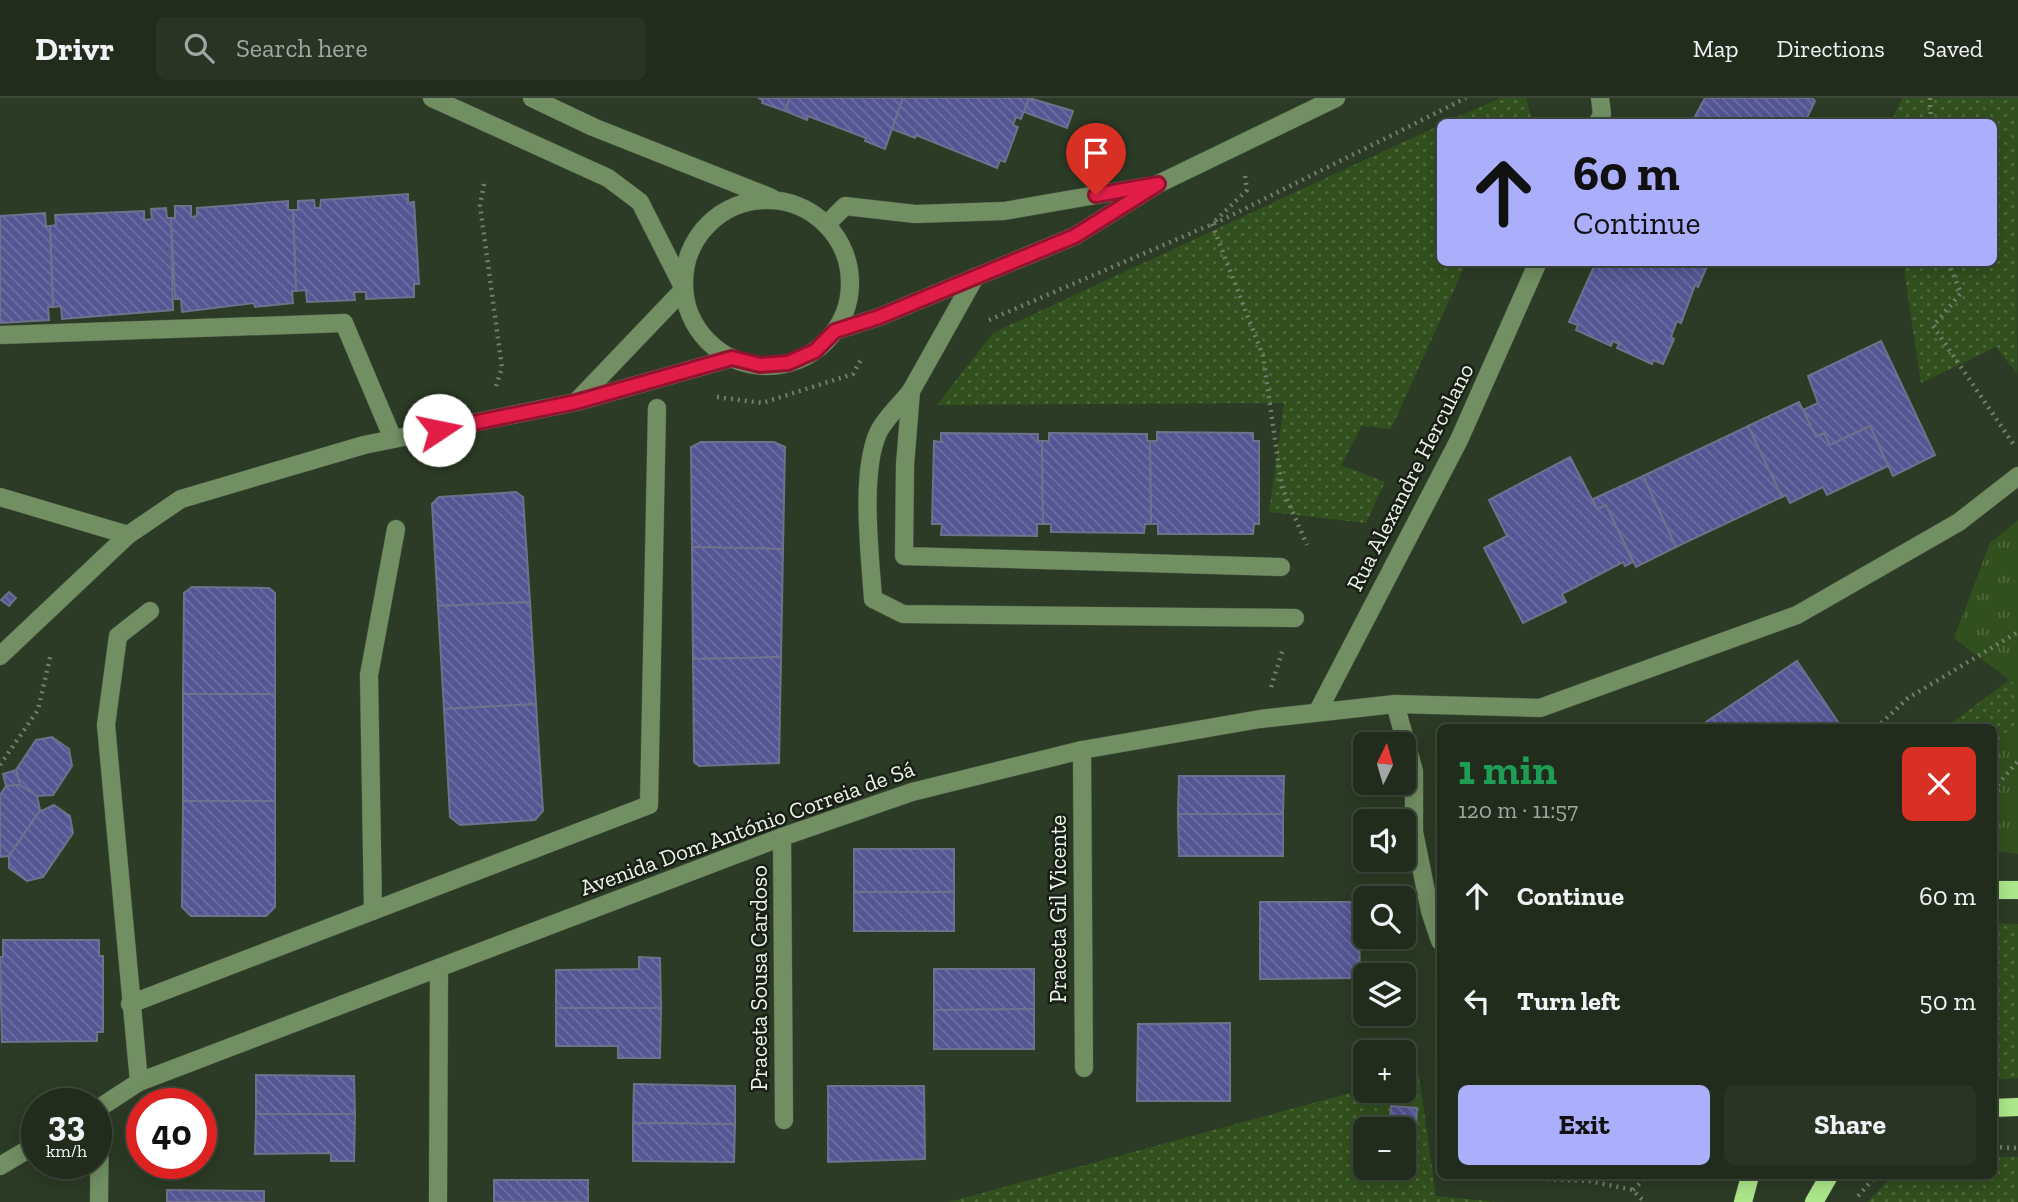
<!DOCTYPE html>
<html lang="en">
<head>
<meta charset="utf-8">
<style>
	:root { --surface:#212c1c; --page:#293425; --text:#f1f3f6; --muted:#a2a7a3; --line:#3e483b; --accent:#abaffb }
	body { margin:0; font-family:"Zilla Slab",serif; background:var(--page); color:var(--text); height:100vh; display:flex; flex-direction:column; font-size:26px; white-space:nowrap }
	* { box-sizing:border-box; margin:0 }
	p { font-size:23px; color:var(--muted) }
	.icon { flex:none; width:38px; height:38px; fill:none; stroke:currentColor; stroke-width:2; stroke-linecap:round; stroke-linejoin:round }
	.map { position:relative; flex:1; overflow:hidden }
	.panel { position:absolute; left:1437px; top:626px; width:560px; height:455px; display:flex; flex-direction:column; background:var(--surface); border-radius:10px; box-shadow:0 4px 18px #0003,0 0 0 2px var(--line) }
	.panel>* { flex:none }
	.hud { position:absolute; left:1437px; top:21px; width:560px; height:147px; border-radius:10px; box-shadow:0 4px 18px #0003,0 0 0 2px var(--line); background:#abaffb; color:#111; overflow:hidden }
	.needle { width:46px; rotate:5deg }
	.buttons { position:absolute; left:1353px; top:634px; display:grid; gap:14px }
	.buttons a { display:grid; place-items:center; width:63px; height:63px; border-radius:10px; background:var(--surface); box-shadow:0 4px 18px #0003,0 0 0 2px var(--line); font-size:35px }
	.speed { position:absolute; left:21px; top:990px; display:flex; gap:14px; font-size:35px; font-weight:700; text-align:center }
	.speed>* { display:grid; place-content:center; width:91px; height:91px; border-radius:50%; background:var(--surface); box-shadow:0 4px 18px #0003,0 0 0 2px var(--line); line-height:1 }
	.speed small { font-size:18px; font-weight:400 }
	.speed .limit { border:10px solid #d22; background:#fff; color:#111 }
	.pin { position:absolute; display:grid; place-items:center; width:60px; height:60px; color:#fff; margin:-72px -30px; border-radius:50% 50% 50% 0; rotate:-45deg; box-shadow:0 0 7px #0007 }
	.pin .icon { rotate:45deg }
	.me { position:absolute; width:77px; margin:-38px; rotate:79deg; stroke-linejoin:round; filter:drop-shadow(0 0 5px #0008) }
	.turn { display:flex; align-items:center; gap:24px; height:147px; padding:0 21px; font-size:32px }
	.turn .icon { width:91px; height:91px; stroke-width:2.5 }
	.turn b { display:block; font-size:49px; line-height:60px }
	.round { display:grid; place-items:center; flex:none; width:74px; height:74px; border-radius:10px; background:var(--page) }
	.head { display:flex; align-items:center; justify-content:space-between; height:119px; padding:0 21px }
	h1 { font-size:42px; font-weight:800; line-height:52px; color:#1e9e55 }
	.action { display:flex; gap:14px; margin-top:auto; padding:14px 21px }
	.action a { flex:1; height:80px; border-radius:10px; background:var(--accent); color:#111; font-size:28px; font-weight:800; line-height:80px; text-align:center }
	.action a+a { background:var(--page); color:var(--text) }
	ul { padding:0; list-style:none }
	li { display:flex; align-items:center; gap:21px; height:105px; padding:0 21px }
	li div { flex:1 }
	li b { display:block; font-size:26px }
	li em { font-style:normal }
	header { display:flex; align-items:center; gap:42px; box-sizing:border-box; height:98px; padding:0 35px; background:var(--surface); border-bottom:2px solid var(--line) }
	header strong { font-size:33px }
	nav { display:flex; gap:38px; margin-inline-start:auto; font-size:24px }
	.search { width:490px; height:63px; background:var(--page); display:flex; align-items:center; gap:18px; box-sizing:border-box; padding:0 24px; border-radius:10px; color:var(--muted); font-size:26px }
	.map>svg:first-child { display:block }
</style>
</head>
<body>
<header>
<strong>Drivr</strong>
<div class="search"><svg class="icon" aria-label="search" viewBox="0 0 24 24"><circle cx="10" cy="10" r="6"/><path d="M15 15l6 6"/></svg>Search here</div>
<nav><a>Map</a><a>Directions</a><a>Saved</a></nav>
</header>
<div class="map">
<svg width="2018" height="1104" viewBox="0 0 2018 1104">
	<defs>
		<pattern id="grass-dots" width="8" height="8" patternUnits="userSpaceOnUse" patternTransform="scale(1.75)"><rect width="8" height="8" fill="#32501e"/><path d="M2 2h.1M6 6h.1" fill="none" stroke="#506a3f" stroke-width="1.8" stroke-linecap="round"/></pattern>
		<pattern id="park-tufts" width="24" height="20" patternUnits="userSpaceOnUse" patternTransform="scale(1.75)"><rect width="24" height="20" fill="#32501e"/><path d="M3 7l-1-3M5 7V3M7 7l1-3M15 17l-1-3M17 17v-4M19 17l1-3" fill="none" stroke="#506a3f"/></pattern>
		<pattern id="building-back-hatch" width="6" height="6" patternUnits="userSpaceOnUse" patternTransform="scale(1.75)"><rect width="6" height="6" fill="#545694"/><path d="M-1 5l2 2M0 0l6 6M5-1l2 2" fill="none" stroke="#6d6fa3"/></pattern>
	</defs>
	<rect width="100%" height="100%" fill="#2c3b25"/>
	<!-- grass -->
	<g fill="url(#grass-dots)" fill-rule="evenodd">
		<path d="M1500 0H1526L1531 19 1529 24H1446Z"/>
		<path d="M1902 0H2018L2017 276 1996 249 1921 285 1903 165 1993 164V24H1891Z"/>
		<path d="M1440 27V164L1466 165 1391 331 1362 328 1341 367 1385 384 1366 425 1269 414 1284 305 937 307 993 235Z"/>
		<path d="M2010 582 2018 588V626L1993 655V630H1944Z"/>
		<path d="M1993 825 2018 826V980L1993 982Z"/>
		<path d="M1419 977 1436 1098 1497 1104H949L1365 991 1404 992V981ZM1365 1031H1404V1069H1365Z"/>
		<path d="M1993 1059H2018V1104H1868L1891 1078H1993Z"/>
	</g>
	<!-- park -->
	<g fill="url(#park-tufts)">
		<path d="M2018 422V588L1954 540 1990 445Z"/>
		<path d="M2018 626V756L1993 753V655Z"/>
	</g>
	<!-- building -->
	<g fill="url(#building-back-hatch)" stroke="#6f718c" stroke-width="2">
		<path d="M758 0H790L785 13 762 5 763 2Z"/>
		<path d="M790 0H903L885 51 865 43 866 40 808 18 807 22 785 13Z"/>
		<path d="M903 0H1029L1021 21 1016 19 1013 27 1018 29 1005 64 1000 62 997 70 916 37 915 40 892 31Z"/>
		<path d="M1029 0 1073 13 1067 30 1024 14Z"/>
		<path d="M1705 0H1812L1815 3 1805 24H1692Z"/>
		<path d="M408 96V105L414 104 419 186H414V199L366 201V194H354L355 202 307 204 306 192 296 193 293 112H298V103L314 102 315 110H320L321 102Z"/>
		<path d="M288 103V112H293L296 193H292L293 205 255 209 254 205 182 214 181 201H175L171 120H175V108H191V119L197 118V110Z"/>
		<path d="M166 110 167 120H171L173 212 62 221 61 208 53 209V206L50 128 56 127 55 117 144 113V122L152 121 151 111Z"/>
		<path d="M45 115 46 128H50L53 209H48L49 222 0 225V118Z"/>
		<path d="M1596 164 1708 166 1698 189 1695 187 1681 225 1677 223 1671 239 1674 241 1663 266 1653 262 1652 266 1617 250 1619 246 1613 243 1611 248 1576 232 1578 227 1569 224Z"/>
		<path d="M1881 243 1935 357 1893 378 1870 328 1830 347 1824 335 1816 339 1803 312 1818 305 1808 278Z"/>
		<path d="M1799 304 1816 339 1824 335 1830 347 1870 328 1888 368 1827 397 1823 389 1790 405 1786 397 1782 399 1748 328Z"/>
		<path d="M1748 328 1782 399 1676 449 1643 378Z"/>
		<path d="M1157 334 1253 335V343H1259V426H1254L1253 436H1158V426H1151L1150 343H1157Z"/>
		<path d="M941 335 1038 336V343H1042L1043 426H1037V438L941 437 942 426H932L934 343 941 344Z"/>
		<path d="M1049 335 1147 336V343H1150L1151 426H1145L1144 435 1051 434V426H1043L1042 343H1049Z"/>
		<path d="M701 344H774L785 349 783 451 692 449 691 349Z"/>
		<path d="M1570 359 1597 411 1606 407 1633 464 1625 468 1623 464 1562 496 1566 504 1523 525 1484 450 1507 438 1489 402Z"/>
		<path d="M1643 378 1676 449 1636 469 1606 407 1597 411 1593 401Z"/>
		<path d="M516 394 523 399 530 504 438 508 432 406 439 399Z"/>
		<path d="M692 449 783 451 781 559 693 561Z"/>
		<path d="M192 489 269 490 275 495V596H183L184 495Z"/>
		<path d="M9 494 16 500 9 508 1 502Z"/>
		<path d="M530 504 536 606 444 611 438 508Z"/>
		<path d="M781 559 779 665 699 668 694 664 693 561Z"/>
		<path d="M1797 563 1842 630H1697Z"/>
		<rect x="183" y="596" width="92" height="107"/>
		<path d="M536 606 543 713 535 722 460 727 450 719 444 611Z"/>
		<path d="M52 639 69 651 72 668 53 697 37 698 20 687 16 672 36 642Z"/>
		<path d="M16 672 20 687 6 688 3 676Z"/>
		<path d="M1179 678H1284L1283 716H1178Z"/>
		<path d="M20 687 37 698 40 712 9 758 0 759V697L6 688Z"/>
		<path d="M183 703H275V809L266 818H191L182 809Z"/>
		<path d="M54 707 70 718 73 735 43 779 27 783 9 770V758L39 714Z"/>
		<path d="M1178 716H1283V758H1179Z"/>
		<rect x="854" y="751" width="100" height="43"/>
		<rect x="854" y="794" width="100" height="39"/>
		<path d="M1260 804H1365V831H1359L1360 880 1260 881Z"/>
		<path d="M3 842H99V858H103V934H97V943L2 944 0 859H3Z"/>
		<path d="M639 859 660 860 661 910H556V872L639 871Z"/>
		<path d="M934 871H1034V911L934 912Z"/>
		<path d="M556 910H661L660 960H618V948H556Z"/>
		<path d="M1034 911V951H934V912Z"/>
		<path d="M1230 925V1003H1137L1138 926Z"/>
		<path d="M256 977 354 978 355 1016H256Z"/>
		<path d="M634 986 735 988V1026L633 1025Z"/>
		<path d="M828 988H924L925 1061 828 1064Z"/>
		<path d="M1391 1008 1417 1010 1415 1043H1404V1031H1379L1380 1021 1390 1022Z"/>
		<path d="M256 1016H355L354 1063H331V1055L255 1056Z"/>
		<path d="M633 1025 735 1026 734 1064 633 1063Z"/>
		<rect x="494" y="1082" width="94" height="22"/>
		<path d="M167 1092 264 1093V1104H167Z"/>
	</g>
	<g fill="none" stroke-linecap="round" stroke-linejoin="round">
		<defs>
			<g id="minor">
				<path d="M432 0 608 80 640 104 684 191"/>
				<path d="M532 0 593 29 772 100"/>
				<path d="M1598 24 1602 16 1600 0"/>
				<circle cx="767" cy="185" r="83"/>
				<path d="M827 126 845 108 915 116 1004 113 1148 88"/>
				<path d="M975 179 911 293 905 367 904 458 1281 469"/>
				<path d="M835 233 879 219 1075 138 1158 86 1336 0"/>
				<path d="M0 237 344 225 393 341"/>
				<path d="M911 293C901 306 885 320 878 335 860 376 870 456 873 501L903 516 1295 520"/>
				<path d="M576 304 684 191"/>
				<path d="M0 399 128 437"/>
				<path d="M0 558 128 437 181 401 364 347 576 304 732 260"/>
				<path d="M1395 606 1414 673V734L1430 813 1440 843"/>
				<path d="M1318 613 1459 342 1538 164"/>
				<path d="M1082 652 1084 970"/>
				<path d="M782 739 784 1022"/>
				<path d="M373 813 369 577 396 431"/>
				<path d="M130 906 649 707 657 310"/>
				<path d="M139 984 106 627 118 538 150 513"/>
				<path d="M96 1012 139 984 782 739 912 694 1082 652 1260 621 1395 606 1540 610 1797 517 1959 424 2018 378"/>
				<path d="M0 1068 37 1046"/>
				<path d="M99 1104 100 1010"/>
				<path d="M438 1104 439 870"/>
			</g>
			<g id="major">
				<path d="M1993 792H2018"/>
				<path d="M1993 1010 2018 1009"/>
				<path d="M1743 1104 1750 1078"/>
				<path d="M1814 1104 1829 1078"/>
			</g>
		</defs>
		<!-- minor casing -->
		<use href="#minor" stroke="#4b5944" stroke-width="19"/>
		<!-- major casing -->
		<use href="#major" stroke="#4b5944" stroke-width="19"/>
		<!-- path -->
		<g stroke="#717e6b" stroke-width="4.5" stroke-dasharray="2 5" stroke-linecap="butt">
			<path d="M1930 0 1931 24"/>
			<path d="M1245 78 1247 92 1212 126 1263 258 1282 390 1307 447"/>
			<path d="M484 86 480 107 502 270 496 288"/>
			<path d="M1948 164 1961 195 1933 228 2014 347"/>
			<path d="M989 222 1224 121 1466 0"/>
			<path d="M717 299 762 305 853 276 862 260"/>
			<path d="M1271 589 1283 551"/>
			<path d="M1876 630 1908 600 2018 534"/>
			<path d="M0 667 38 612 51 555"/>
			<path d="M1993 692 2018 663"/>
			<path d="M1993 1049 2018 1050"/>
			<path d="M1477 1078 1589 1083 1633 1092 1644 1104"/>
			<path d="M1633 1092 1647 1078"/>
			<path d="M1858 1098 1876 1078"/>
		</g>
		<!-- minor -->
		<use href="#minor" stroke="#728f63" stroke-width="18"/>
		<!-- major -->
		<use href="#major" stroke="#ade78b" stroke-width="18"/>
	</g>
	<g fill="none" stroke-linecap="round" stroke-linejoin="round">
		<defs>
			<path id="route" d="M439 332 576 304 732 260 760 267 788 265 815 253 835 233 879 219 1075 138 1158 86 1096 97"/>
		</defs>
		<!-- route casing -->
		<use href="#route" stroke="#92132f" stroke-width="18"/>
		<!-- route -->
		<use href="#route" stroke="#e11d48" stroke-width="12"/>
	</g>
	<g text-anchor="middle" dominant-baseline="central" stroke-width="5" stroke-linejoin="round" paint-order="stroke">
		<!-- street labels -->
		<g font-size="23" fill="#ecf5e7" stroke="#191f16">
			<text transform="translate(1410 379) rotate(-63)">Rua Alexandre Herculano</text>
			<text transform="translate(747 730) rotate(-20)">Avenida Dom António Correia de Sá</text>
			<text transform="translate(1058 811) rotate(-90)">Praceta Gil Vicente</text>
			<text transform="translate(759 880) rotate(-90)">Praceta Sousa Cardoso</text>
		</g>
	</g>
</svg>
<div class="buttons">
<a><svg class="needle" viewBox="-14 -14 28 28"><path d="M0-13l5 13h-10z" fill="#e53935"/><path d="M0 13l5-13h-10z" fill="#a2a7a3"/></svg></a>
<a><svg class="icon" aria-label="sound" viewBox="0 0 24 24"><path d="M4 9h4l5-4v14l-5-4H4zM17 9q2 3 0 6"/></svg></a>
<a><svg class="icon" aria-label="search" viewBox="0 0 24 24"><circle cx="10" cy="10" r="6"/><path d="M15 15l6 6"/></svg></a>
<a><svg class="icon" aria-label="layers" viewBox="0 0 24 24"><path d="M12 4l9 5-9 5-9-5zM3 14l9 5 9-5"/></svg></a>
<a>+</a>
<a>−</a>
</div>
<div class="speed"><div>33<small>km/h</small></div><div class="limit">40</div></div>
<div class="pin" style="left:1096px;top:97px;background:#d93025"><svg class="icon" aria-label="arrive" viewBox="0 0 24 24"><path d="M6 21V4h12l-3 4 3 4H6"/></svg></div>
<svg class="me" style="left:439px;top:332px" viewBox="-20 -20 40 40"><circle r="19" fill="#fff"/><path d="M0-13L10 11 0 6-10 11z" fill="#e11d48"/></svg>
<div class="hud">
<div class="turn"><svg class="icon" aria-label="ahead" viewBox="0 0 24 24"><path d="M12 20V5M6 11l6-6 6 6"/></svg><div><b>60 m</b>Continue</div></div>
</div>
<section class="panel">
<div class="head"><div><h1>1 min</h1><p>120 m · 11:57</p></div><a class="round" style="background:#d93025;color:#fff"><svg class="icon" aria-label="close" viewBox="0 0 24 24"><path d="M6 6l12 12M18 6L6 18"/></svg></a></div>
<ul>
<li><svg class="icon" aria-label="ahead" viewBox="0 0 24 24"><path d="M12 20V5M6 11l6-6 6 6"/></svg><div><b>Continue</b></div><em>60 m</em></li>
<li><svg class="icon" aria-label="left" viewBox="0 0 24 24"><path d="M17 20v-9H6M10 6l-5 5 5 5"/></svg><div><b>Turn left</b></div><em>50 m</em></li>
</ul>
<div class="action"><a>Exit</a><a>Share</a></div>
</section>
</div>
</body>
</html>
